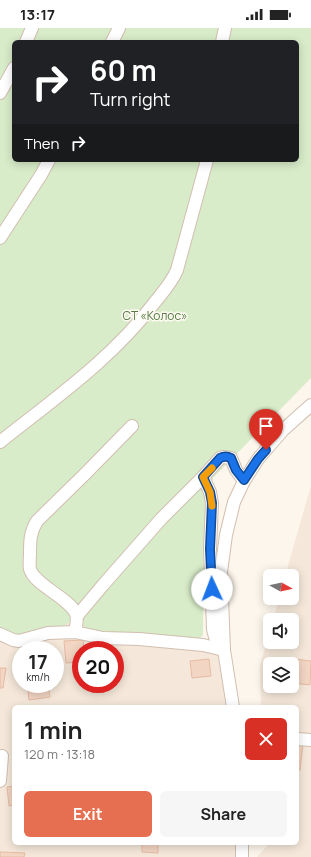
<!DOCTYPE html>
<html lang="en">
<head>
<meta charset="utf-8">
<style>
	:root { --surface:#fff; --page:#f6f6f6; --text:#222; --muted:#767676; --accent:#e76f51 }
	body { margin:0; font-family:Manrope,sans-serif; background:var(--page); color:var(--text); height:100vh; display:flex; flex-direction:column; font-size:15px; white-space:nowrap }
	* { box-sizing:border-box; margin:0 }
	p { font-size:13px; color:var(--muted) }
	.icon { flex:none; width:22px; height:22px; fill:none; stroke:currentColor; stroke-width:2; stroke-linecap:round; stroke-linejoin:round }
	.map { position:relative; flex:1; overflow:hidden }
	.side { position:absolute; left:12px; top:677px; width:287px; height:140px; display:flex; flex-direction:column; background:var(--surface); border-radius:6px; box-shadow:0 2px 10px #0003 }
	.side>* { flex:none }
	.top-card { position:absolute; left:12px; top:12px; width:287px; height:122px; border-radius:6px; box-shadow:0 2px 10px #0003; background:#202124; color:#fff; overflow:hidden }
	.needle { width:26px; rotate:98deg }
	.tools { position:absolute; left:263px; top:541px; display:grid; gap:8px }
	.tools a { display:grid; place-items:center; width:36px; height:36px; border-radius:6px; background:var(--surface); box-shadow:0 2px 10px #0003; font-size:20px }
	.speed { position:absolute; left:12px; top:613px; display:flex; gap:8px; font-size:20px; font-weight:700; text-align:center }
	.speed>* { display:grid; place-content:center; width:52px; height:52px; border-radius:50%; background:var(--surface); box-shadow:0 2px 10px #0003; line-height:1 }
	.speed small { font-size:10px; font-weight:400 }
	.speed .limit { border:6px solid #d22; background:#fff; color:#111 }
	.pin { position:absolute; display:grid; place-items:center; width:34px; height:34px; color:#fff; margin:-41px -17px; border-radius:50% 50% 50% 0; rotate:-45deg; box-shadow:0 0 4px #0007 }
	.pin .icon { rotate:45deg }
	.me { position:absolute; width:44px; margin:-22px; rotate:358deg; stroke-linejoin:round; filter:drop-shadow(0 0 3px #0008) }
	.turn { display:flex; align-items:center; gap:14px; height:84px; padding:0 12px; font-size:18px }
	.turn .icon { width:52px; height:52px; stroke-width:2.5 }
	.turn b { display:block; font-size:28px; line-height:34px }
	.then { display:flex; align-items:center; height:38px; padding:0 12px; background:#0003; gap:8px; font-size:15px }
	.round { display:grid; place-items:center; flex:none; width:42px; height:42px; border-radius:6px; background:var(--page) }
	.headline { display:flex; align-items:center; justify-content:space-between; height:68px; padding:0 12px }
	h1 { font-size:24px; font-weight:700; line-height:30px }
	.button { display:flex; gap:8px; margin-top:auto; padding:8px 12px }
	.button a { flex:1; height:46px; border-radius:6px; background:var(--accent); color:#fff; font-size:16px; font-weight:700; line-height:46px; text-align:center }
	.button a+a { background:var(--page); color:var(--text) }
	.status { display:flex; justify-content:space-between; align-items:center; height:28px; padding:0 20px; background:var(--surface); direction:ltr }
	.status svg { height:11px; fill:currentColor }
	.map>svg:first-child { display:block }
</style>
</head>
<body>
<div class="status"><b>13:17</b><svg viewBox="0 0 49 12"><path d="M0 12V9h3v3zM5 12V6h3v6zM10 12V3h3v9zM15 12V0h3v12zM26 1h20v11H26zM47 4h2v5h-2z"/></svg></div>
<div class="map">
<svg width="311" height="829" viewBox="0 0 311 829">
	<rect width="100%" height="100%" fill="#fdf6ec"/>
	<!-- residential -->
	<g fill="#f5e8da" fill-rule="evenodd">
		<path d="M311 459V829H257L267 818V815H297V679H261L260 638 270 602V614H292V592H273L279 570H292V548H285L310 461ZM270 636H292V658H270Z"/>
		<path d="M55 593 223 614 233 679H14V815H240L236 829H0V595ZM21 622H55V656H21ZM81 622H115V656H81Z"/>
	</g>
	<!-- green -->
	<path fill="#d8ecc9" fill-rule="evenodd" d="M0 0H311V350L213 450 204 499 203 607 196 614 114 608 85 600 81 592 73 591 61 601 14 608 0 601ZM14 14H297V132H14Z"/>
	<!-- building -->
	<g fill="#f3d5c3" stroke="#e6bba3">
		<path d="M83 612 84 622H81V634L66 635 64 613Z"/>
		<path d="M285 630 311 633 310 657 292 655V636H285Z"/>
		<path d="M209 631 211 648 192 650 190 633Z"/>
		<path d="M0 640H6L3 660H0Z"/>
		<path d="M27 656H48L50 669 29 672Z"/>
		<path d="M297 716H303L300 742H297Z"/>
		<path d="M14 758V777L9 778 7 759Z"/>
		<path d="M142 815H158V825L142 824Z"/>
		<path d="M0 824 25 825 24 829H0Z"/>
	</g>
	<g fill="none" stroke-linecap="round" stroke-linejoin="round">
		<defs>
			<g id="minor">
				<path d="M26 14 32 0"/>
				<path d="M112 14 119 0"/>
				<path d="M222 14 225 0"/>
				<path d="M0 65 14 40"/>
				<path d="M0 210 41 147 49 132"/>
				<path d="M0 414C54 371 113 330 155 274 163 264 172 254 177 242L207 132"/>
				<path d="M203 449 210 464 212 475 210 521 213 601 215 609 224 622"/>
				<path d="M77 588 103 557 161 491 203 449 220 430 223 429 231 430 236 442 244 453"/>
				<path d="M75 604C76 599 78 591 76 586 70 570 34 557 30 541 29 537 30 530 30 526 30 513 30 504 37 493L86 445 132 398"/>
				<path d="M0 606 13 612 19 613 48 605 75 604 103 610 139 611 203 617 224 622"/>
				<path d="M233 679 224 622 221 544 226 507 234 474 244 453 258 431 283 402 311 377"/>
				<path d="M297 711 311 712"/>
				<path d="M0 753 2 728"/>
				<path d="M242 815V829"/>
			</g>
		</defs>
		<!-- minor casing -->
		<use href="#minor" stroke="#d1beb0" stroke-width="14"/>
		<!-- minor -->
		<use href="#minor" stroke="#fff" stroke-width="12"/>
	</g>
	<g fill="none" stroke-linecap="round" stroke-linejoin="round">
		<defs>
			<path id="route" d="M212 561 210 521 212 475 210 464 203 449 220 430C224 428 227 428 231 430L236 442 244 452 258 431 266 422"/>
		</defs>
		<!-- route casing -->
		<use href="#route" stroke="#114b97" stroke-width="10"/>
		<!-- route -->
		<use href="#route" stroke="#1a73e8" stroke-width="7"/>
		<!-- slow -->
		<path stroke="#f59e0b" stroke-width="7" d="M212 440 203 449 210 464 212 478"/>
	</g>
	<g text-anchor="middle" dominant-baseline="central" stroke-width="3" stroke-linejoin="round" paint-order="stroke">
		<!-- park labels -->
		<g font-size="12" fill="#537a41" stroke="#fffaf3">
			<text x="155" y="287">СТ «Колос»</text>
		</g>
	</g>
</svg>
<div class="tools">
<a><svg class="needle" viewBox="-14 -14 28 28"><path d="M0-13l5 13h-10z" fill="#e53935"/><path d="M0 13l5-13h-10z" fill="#767676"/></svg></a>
<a><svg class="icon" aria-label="sound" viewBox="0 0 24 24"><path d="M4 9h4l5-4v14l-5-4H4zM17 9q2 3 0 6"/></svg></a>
<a><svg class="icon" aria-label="layers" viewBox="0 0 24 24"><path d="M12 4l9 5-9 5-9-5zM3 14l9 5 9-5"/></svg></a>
</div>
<div class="speed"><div>17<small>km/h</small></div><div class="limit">20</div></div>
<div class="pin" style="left:266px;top:422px;background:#d93025"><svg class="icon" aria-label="arrive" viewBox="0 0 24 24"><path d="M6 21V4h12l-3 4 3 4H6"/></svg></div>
<svg class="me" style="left:212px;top:561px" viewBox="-20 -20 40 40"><circle r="19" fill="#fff"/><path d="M0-13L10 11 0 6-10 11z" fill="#1a73e8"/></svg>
<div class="top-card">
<div class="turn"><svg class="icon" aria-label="right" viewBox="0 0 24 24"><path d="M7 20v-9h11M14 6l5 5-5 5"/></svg><div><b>60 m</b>Turn right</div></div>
<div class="then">Then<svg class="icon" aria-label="right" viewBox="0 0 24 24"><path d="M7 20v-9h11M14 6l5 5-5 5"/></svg></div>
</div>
<section class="side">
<div class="headline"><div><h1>1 min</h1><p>120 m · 13:18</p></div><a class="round" style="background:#d93025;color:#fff"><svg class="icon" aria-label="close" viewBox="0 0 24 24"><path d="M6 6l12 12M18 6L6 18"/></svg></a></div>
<div class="button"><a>Exit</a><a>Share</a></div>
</section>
</div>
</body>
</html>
